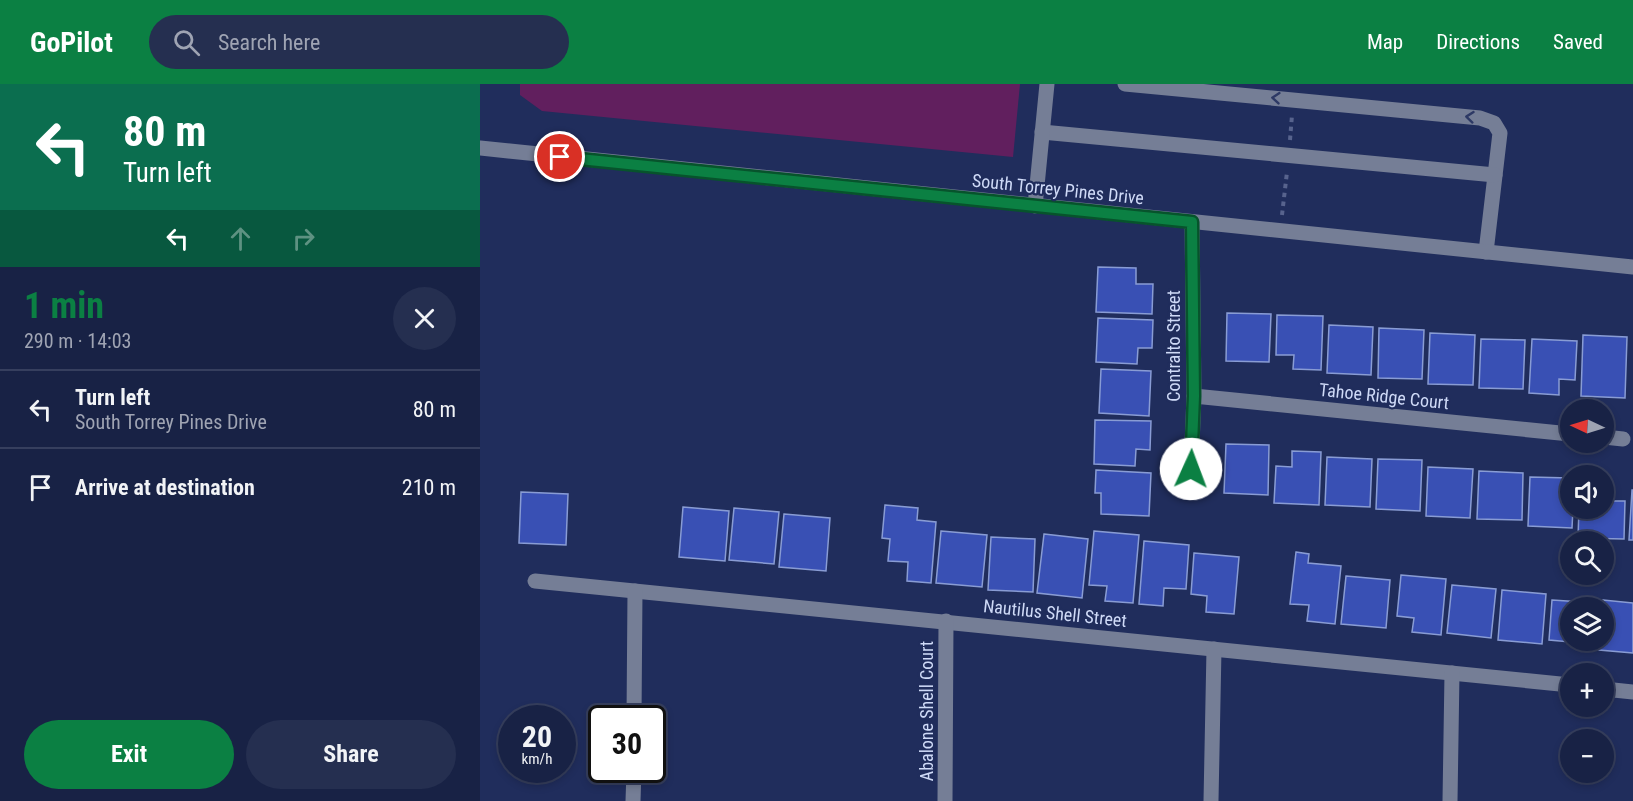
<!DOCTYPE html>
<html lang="en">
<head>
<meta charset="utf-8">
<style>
	:root { --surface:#182245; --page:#252f50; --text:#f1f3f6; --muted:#9fa4b3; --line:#363f5e; --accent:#0b8043 }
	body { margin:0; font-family:"Roboto Condensed",sans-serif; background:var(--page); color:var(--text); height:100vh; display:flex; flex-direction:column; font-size:22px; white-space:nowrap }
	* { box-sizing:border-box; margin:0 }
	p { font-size:20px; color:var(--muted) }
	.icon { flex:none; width:33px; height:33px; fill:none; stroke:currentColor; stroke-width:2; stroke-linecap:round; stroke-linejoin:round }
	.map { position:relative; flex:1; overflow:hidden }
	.details { display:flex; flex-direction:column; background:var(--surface); width:480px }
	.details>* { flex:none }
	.top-card { background:#0b6e4f; color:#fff; overflow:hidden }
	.needle { width:39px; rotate:274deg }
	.controls { position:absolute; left:1080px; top:315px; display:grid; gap:12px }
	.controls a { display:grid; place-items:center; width:54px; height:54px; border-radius:50%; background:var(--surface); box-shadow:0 3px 9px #0003,0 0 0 2px var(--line); font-size:30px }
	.speed { position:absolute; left:18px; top:621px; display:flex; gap:12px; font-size:30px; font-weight:700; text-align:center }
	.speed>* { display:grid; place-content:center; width:78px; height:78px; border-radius:50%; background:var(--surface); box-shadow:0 3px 9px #0003,0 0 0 2px var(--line); line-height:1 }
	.speed small { font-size:15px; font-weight:400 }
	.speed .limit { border:3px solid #111; border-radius:9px; background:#fff; color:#111 }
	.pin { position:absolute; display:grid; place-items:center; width:51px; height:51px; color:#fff; margin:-26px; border:3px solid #fff; border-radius:50%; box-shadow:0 2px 6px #0007 }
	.me { position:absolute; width:66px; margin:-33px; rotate:2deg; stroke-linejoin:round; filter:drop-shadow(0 0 4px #0008) }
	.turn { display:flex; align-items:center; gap:21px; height:126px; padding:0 24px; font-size:27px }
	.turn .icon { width:78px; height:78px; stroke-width:2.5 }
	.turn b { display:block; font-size:42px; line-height:51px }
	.lanes { display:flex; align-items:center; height:57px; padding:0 24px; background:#0003; justify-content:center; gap:30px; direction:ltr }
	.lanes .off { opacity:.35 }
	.round { display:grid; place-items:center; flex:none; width:63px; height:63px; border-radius:32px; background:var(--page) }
	.summary { display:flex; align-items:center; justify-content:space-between; height:102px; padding:0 24px }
	h1 { font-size:36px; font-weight:700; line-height:45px; color:var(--accent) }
	.primary-button { display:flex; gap:12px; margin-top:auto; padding:12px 24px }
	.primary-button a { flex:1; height:69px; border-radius:36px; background:var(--accent); color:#fff; font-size:24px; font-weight:700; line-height:69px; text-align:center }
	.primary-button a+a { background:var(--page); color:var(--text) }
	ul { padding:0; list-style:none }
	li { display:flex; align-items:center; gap:18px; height:78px; padding:0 24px; border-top:2px solid var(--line) }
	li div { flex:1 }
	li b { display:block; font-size:22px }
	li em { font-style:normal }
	header { display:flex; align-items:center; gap:36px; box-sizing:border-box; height:84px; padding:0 30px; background:var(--accent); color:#fff }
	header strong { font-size:28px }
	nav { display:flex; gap:33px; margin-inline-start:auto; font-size:21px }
	.search { width:420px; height:54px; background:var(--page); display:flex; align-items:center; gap:15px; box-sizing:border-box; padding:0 21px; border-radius:33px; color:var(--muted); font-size:22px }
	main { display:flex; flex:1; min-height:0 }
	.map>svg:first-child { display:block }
</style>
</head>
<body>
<header>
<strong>GoPilot</strong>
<div class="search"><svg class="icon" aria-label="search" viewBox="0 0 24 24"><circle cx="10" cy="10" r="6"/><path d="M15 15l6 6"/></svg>Search here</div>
<nav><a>Map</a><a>Directions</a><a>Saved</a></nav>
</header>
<main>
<section class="details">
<div class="top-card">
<div class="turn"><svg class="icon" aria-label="left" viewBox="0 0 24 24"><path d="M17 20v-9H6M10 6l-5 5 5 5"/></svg><div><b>80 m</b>Turn left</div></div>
<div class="lanes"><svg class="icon" aria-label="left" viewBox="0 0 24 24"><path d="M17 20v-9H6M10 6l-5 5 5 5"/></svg><svg class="icon off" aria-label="ahead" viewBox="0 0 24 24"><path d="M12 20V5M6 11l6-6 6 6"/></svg><svg class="icon off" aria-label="right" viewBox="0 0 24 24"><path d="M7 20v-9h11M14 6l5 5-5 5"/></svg></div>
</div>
<div class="summary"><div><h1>1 min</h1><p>290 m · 14:03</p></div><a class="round"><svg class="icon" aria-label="close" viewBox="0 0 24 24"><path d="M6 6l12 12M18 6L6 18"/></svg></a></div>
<ul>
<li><svg class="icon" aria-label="left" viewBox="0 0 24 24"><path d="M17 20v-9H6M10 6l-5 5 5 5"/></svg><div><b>Turn left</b><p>South Torrey Pines Drive</p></div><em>80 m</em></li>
<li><svg class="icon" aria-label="arrive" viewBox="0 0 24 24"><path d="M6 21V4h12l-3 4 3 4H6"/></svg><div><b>Arrive at destination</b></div><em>210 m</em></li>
</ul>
<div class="primary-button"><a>Exit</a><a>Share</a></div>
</section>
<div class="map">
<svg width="1153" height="717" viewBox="0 0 1153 717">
	<rect width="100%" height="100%" fill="#202d5c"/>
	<!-- green -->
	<path fill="#611f5e" d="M40 0H540L533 73 62 27 40 11Z"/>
	<!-- building -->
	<g fill="#3950b4" stroke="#899cd4" stroke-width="1.5">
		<path d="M618 183 656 184V200H673L672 230 616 228Z"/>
		<path d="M747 229 791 230 789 278 746 277Z"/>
		<path d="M797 231 843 232 841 286 813 285 814 271H796Z"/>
		<path d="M618 234 673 236 672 264H658L657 280 616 278Z"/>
		<path d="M849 241 893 243 891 291 847 289Z"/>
		<path d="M899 244 944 246 942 295 898 294Z"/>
		<path d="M950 249 995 251 993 301 948 300Z"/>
		<path d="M1103 251 1147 253 1145 314 1101 312Z"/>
		<path d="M1001 255 1045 256 1043 305 999 304Z"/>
		<path d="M1052 255 1097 257 1095 296 1079 295V311L1049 309Z"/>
		<path d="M621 285 671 287 669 332 619 329Z"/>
		<path d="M615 336 671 337 670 366 656 365 655 382 614 380Z"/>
		<path d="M746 360 789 361 788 411 744 409Z"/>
		<path d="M812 367 841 368 839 421 794 419 796 382 812 383Z"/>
		<path d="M847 373 892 375 890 423 845 421Z"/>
		<path d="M898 375 942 376 940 427 896 425Z"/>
		<path d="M948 383 993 385 990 434 946 432Z"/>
		<path d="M616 386 671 389 669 432 621 430V409H615Z"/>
		<path d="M999 387 1043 389 1042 436 997 435Z"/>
		<path d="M1050 393 1090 394V424H1093L1092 444 1048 442Z"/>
		<path d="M1124 402H1127V417H1145L1144 455 1098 454 1099 424H1124Z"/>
		<path d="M1152 406H1153V456H1149Z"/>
		<path d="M41 408 88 410 86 461 39 459Z"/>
		<path d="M405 421 438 424 437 436 456 438 451 499 427 497 428 478 408 477 410 455 402 454Z"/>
		<path d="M203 423 249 427 245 477 199 473Z"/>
		<path d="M254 424 299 428 294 480 249 476Z"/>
		<path d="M304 430 350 434 346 487 299 483Z"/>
		<path d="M461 447 507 451 502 503 456 499Z"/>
		<path d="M614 447 659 451 653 519 625 517 627 502 609 501Z"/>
		<path d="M564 450 608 455 602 514 557 509Z"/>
		<path d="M511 453 555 455 553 508 508 506Z"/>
		<path d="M664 457 709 461 706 505 684 504 683 522 659 520Z"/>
		<path d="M816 468 829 470 828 479 861 482 855 540 827 537 829 521 810 520Z"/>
		<path d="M714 469 759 473 754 530 726 528 727 512 711 510Z"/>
		<path d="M921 491 966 495 961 551 932 548 934 534 917 532Z"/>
		<path d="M866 492 910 496 906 544 861 540Z"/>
		<path d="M972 501 1016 505 1011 554 967 549Z"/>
		<path d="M1022 506 1066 510 1062 560 1018 556Z"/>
		<path d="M1072 516 1117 519 1116 524H1090V556H1114L1113 560 1069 556Z"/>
		<path d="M1123 516 1153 519V569L1119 566 1120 556H1124Z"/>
	</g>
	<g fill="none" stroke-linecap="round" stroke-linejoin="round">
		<!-- path -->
		<g stroke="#57638d" stroke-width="4" stroke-dasharray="4.5 4.5" stroke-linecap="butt">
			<path d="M810 56 812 31"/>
			<path d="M802 131 807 88"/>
		</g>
		<!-- minor -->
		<g stroke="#757e96" stroke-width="15">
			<path d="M645 0 1000 34 1014 39 1020 49 1006 168"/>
			<path d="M562 48 1015 91"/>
			<path d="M0 64 1153 183"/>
			<path d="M555 122 567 0"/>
			<path d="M714 312 1090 350"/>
			<path d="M1124 353 1143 355"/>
			<path d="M711 385 714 312 712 138"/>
			<path d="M55 497 1090 601"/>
			<path d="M1124 605 1153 608"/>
			<path d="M154 634 155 507"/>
			<path d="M153 717 154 686"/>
			<path d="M465 717 466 537"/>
			<path d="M731 717 734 565"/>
			<path d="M970 717 972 589"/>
		</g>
	</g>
	<!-- one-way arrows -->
	<defs><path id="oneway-chevron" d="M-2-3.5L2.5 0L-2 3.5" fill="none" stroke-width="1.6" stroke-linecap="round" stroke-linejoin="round" transform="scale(1.5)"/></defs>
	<g stroke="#2d3965">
		<use href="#oneway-chevron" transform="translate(796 14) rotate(-175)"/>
		<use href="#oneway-chevron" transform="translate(990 33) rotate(-174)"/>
	</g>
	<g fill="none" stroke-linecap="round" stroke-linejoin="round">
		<defs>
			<path id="route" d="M80 73 712 138 714 312 711 385"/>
		</defs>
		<!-- route casing -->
		<use href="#route" stroke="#07532c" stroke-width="15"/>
		<!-- route -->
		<use href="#route" stroke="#0b8043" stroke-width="10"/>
	</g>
	<g text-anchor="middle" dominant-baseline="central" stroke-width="4.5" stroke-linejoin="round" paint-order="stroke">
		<!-- street labels -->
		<g font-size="18" fill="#cfdaf7" stroke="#202d5c">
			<text transform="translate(578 105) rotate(6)">South Torrey Pines Drive</text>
			<text transform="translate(693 262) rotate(-90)">Contralto Street</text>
			<text transform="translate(904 312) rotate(6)">Tahoe Ridge Court</text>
			<text transform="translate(575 529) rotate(6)">Nautilus Shell Street</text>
			<text transform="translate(446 627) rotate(-90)">Abalone Shell Court</text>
		</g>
	</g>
</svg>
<div class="controls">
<a><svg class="needle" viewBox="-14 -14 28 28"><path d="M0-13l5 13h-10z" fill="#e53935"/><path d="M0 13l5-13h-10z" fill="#9fa4b3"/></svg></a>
<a><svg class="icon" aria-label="sound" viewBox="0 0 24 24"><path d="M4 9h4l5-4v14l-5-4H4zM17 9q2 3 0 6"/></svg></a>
<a><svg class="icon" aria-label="search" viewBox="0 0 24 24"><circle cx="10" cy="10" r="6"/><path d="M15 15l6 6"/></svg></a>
<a><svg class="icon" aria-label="layers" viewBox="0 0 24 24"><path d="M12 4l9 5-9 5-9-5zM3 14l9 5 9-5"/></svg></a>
<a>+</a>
<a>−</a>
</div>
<div class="speed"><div>20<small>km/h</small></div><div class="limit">30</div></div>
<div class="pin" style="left:80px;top:73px;background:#d93025"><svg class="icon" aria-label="arrive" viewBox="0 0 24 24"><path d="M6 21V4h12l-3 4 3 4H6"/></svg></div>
<svg class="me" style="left:711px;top:385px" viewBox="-20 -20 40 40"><circle r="19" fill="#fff"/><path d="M0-13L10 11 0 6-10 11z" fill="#0b8043"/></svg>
</div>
</main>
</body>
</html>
